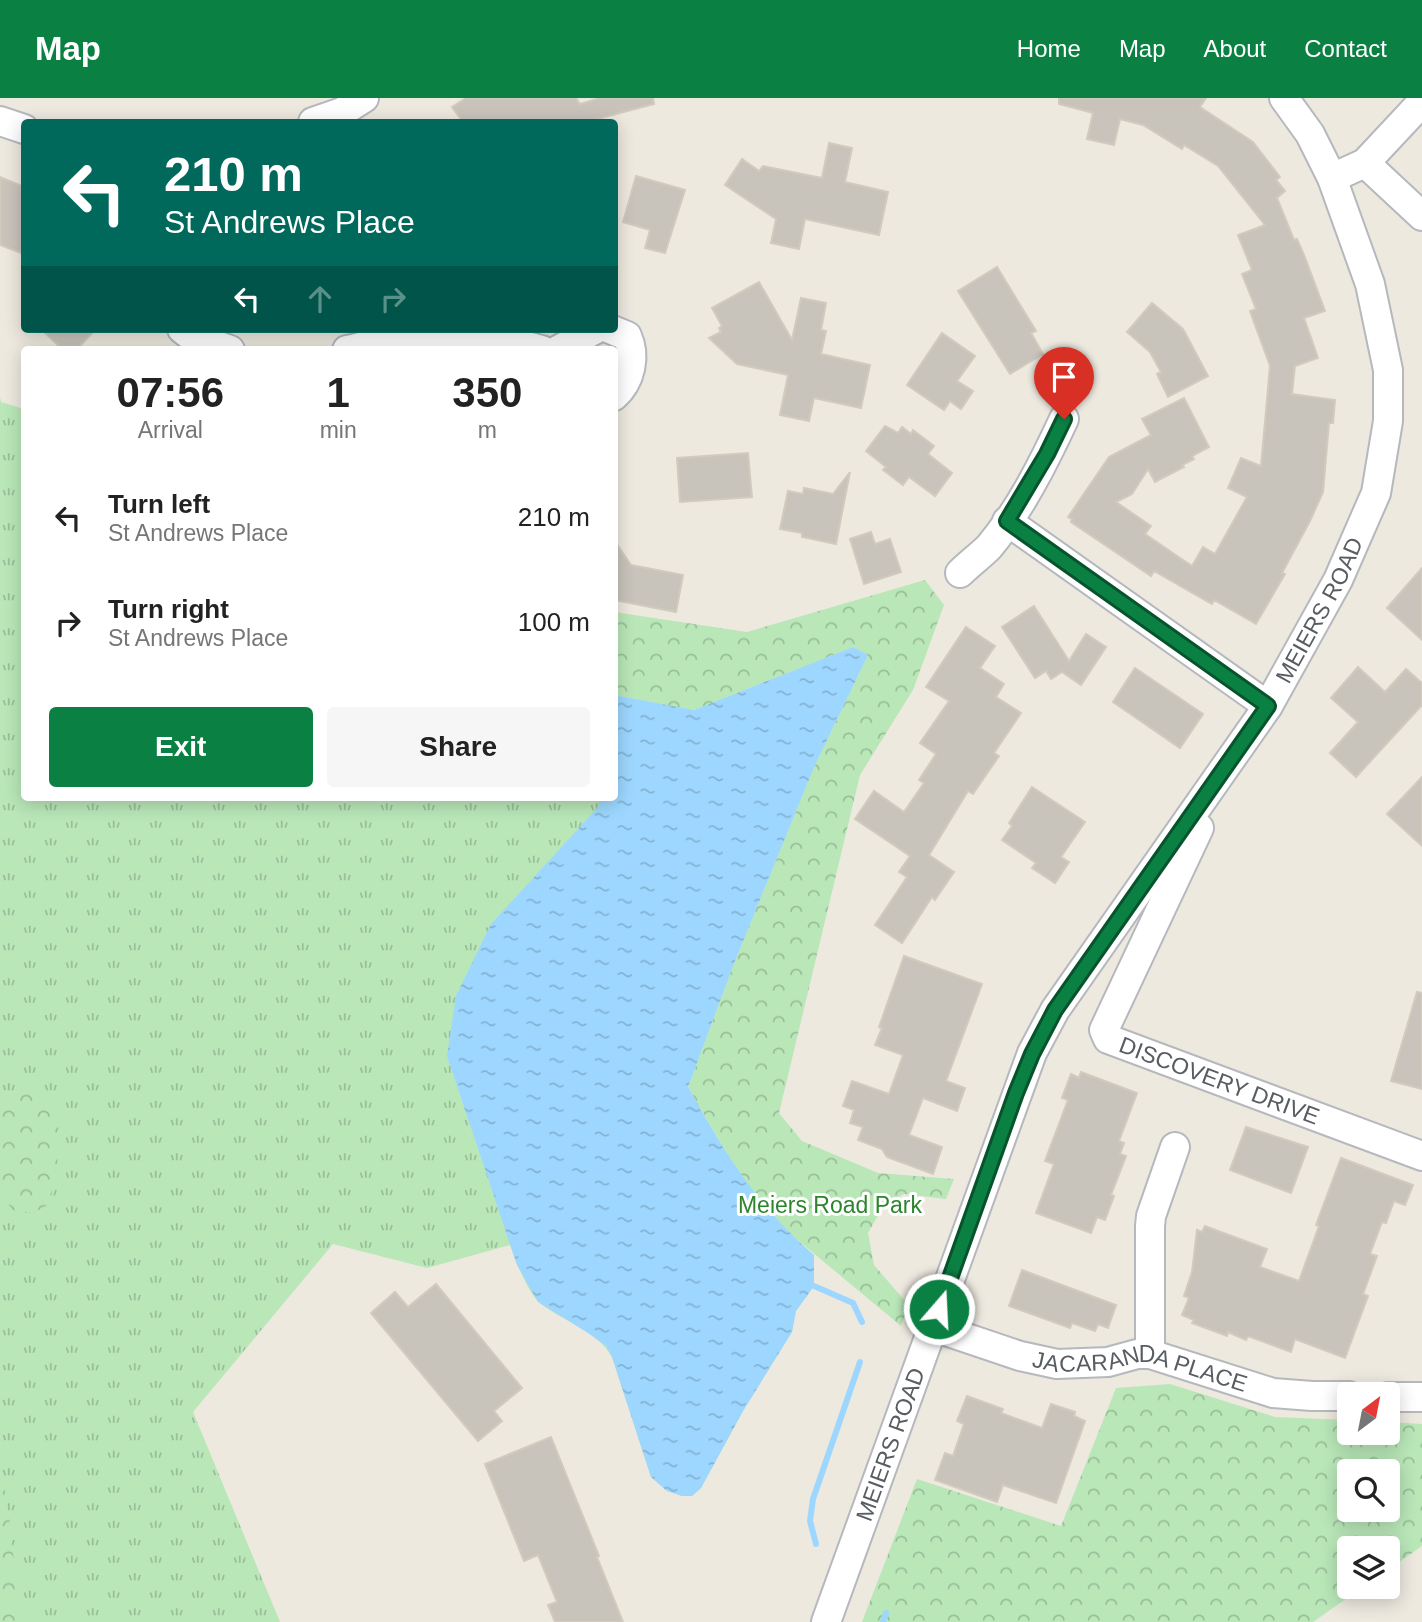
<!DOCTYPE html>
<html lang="en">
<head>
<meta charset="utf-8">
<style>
	:root { --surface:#fff; --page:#f6f6f6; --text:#222; --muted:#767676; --accent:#0b8043 }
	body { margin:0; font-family:Arial,sans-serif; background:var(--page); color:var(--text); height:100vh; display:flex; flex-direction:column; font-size:26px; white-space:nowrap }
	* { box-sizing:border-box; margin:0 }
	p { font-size:23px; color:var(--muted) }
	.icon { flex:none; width:38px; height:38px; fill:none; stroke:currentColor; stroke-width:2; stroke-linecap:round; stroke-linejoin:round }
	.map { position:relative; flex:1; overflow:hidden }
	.details { position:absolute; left:21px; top:248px; width:597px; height:455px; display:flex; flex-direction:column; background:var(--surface); border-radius:7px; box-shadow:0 4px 18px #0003 }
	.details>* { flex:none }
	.hud { position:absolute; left:21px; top:21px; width:597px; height:214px; border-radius:7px; box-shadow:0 4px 18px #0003; background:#00695c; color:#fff; overflow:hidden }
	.needle { width:46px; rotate:32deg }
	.buttons { position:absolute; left:1337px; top:1284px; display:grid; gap:14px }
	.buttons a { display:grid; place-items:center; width:63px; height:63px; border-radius:7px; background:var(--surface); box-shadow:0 4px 18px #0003; font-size:35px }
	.pin { position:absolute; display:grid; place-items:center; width:60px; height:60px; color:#fff; margin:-72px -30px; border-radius:50% 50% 50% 0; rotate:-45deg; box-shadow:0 0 7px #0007 }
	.pin .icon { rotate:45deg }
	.me { position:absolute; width:77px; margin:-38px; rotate:19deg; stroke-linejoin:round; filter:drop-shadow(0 0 5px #0008) }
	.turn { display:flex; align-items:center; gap:24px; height:147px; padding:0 28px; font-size:32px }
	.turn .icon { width:91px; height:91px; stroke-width:2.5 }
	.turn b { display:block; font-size:49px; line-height:60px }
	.lanes { display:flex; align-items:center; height:66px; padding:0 28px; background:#0003; justify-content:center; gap:35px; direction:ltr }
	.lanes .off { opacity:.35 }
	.eta { display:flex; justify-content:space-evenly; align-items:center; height:119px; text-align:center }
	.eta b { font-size:42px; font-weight:700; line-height:49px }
	.cta { display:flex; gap:14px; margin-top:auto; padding:14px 28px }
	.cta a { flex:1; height:80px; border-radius:7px; background:var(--accent); color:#fff; font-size:28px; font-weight:700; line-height:80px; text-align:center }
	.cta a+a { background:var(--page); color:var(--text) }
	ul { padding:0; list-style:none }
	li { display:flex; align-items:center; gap:21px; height:105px; padding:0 28px }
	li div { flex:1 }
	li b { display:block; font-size:26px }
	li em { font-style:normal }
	header { display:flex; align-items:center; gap:42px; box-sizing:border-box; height:98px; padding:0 35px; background:var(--accent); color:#fff }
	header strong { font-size:33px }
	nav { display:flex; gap:38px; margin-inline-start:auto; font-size:24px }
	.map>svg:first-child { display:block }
</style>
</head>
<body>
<header>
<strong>Map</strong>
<nav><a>Home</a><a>Map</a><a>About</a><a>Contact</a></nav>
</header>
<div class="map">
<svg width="1422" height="1524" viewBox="0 0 1422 1524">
	<defs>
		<pattern id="grass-tufts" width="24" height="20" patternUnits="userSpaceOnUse" patternTransform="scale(1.75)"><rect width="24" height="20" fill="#b9e7b8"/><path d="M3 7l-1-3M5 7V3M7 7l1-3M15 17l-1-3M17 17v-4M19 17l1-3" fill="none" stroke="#99be99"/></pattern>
		<pattern id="forest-crowns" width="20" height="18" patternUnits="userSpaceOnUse" patternTransform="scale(1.75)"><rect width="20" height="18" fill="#b9e7b8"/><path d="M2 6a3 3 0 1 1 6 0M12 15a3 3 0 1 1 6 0" fill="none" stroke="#99be99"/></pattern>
		<pattern id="water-ripples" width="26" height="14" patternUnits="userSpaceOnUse" patternTransform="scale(1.75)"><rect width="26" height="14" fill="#9dd7ff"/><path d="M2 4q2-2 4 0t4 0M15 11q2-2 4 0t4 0" fill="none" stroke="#83b2d2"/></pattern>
	</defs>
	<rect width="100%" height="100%" fill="#ede9df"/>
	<!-- grass -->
	<path fill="url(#grass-tufts)" d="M0 299 1 304 24 311V700H614V597L694 612 853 549 868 557 814 669 733 868 688 989 745 1085 788 1134 814 1157V1188L796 1213 792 1234 743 1313 701 1390 692 1398H682L667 1393 651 1379 612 1259C597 1232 564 1224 541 1206 528 1196 516 1163 510 1147L427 1170 333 1146 193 1314 280 1524H0Z"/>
	<!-- forest -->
	<g fill="url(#forest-crowns)" fill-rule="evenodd">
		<path d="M925 482 944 507 913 592 860 677 779 1015 802 1043 878 1075 954 1081 946 1101 904 1096 884 1107 868 1135 874 1167 905 1203 907 1212 901 1228 788 1134 745 1085 688 989 733 868 814 669 868 557 853 549 694 612 614 597V514L747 534Z"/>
		<path d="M21 993C28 995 40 998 46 1003 70 1023 55 1081 48 1107L33 1115 12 1112 0 1093V994Z"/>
		<path d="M1170 1286 1275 1319 1349 1322V1335H1388V1324L1422 1326V1448L1388 1472V1451H1349V1489H1363L1313 1524H862L917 1381 1061 1428 1116 1290ZM1349 1374H1388V1412H1349Z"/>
		<path d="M0 1361 10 1426 20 1524H0Z"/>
	</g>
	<!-- water -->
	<path fill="url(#water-ripples)" d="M853 549 868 557 814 669 733 868 688 989C725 1055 756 1107 814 1157V1188L796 1213 792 1234 743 1313 701 1390 692 1398H682L667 1393 651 1379 612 1259 606 1248 588 1235 538 1204 517 1167 447 958 456 898 491 826 599 708V700H614V597L694 612Z"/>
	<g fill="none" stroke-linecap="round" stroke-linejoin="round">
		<!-- stream -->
		<g stroke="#9dd7ff" stroke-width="6">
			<path d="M814 1188 853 1205 862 1224"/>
			<path d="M816 1446 810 1423 813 1401 860 1264"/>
			<path d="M883 1524 886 1515"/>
		</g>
	</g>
	<!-- building -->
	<g fill="#c8c4bc" stroke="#d2cbbd" stroke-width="2">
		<path d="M466 0H576L580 6 600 0H653L654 6 586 24H463L452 9Z"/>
		<path d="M1059 0H1206L1200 9 1253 44 1280 79 1276 82 1285 93 1277 100 1294 142 1297 141 1304 157 1325 213 1304 220 1318 260 1295 268 1292 296 1335 302 1333 325H1329L1323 394 1310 423 1282 475 1285 476 1256 526 1214 502 1212 506 1154 473 1151 478 1071 424 1072 421 1068 419 1109 359 1151 337 1142 321 1184 300 1209 349 1192 358 1194 361 1182 367 1184 369 1155 384 1148 371 1132 396 1116 404 1151 428 1145 436 1192 468 1203 449 1215 456 1247 399 1228 390 1241 360 1261 368 1270 268 1250 213 1256 211 1242 176 1252 172 1238 137 1265 127 1218 68 1184 47 1182 51 1143 27 1120 21 1114 47 1087 41 1093 15 1059 6Z"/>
		<path d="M829 45 852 50 845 84 888 94 879 137 805 121 799 151 771 145 776 121 725 87 742 61 759 73 763 68 822 80Z"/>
		<path d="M636 78 685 92 665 155 645 150 650 132 623 124Z"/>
		<path d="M0 79 24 89V156L0 147Z"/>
		<path d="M997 169 1036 233 1031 235 1043 256 1010 276 958 193Z"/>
		<path d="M759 184 792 242 801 200 826 205 821 232 826 233 821 256 870 267 861 310 814 300 809 323 780 317 788 277 737 266 709 240 721 234 719 230 722 228 712 210Z"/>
		<path d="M1152 205 1183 231 1208 278 1168 299 1157 276 1161 274 1150 254 1127 234Z"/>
		<path d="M41 231H96L76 252H63Z"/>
		<path d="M942 235 975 258 957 283 973 293 961 311 950 303 944 312 907 287Z"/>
		<path d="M885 328 898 335 902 329 911 336 913 332 934 348 928 356 952 375 935 398 909 379 903 387 883 372 886 369 866 353Z"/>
		<path d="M748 355 752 399 680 404 677 360Z"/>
		<path d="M850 374 836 446 802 439V435L780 431 788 393 803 396 804 390 833 396Z"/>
		<path d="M871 434 875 446 890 441 901 474 864 486 850 441Z"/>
		<path d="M614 442 631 467 683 477 676 514 614 502Z"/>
		<path d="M1422 470V542L1387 510Z"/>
		<path d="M1034 508 1069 563 1086 536 1106 549 1081 587 1062 574 1051 581 1046 573 1035 580 1002 529Z"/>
		<path d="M966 529 995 548 980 570 1004 586 996 599 1021 615 994 655 999 658 973 696 968 693 929 757 954 774 935 802 932 799 902 845 875 827 907 779 899 774 910 758 855 721 874 693 904 714 924 685 919 682 936 656 920 645 949 603 926 589Z"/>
		<path d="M1358 569 1385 594 1406 571 1422 585V607L1356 679 1330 655 1358 624 1331 600Z"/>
		<path d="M1135 570 1203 616 1180 650 1113 604Z"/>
		<path d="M1422 679V748L1387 716Z"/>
		<path d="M1032 689 1085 724 1061 759 1069 764 1055 785 1032 770 1036 765 1002 742 1012 728 1009 725Z"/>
		<path d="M904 858 982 886 946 983 965 990 957 1013 923 1000 909 1037 942 1049 933 1076 887 1059 882 1051 858 1042 863 1029 850 1025 854 1012 843 1008 852 983 889 996 903 957 875 947 882 930 879 929Z"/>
		<path d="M1417 894 1422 895V991L1391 983Z"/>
		<path d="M1081 974 1137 995 1119 1043 1124 1045 1120 1056 1126 1058 1111 1097 1114 1098 1105 1122 1097 1119 1091 1135 1036 1115 1054 1066 1045 1063 1068 1002 1062 1000 1071 976 1079 980Z"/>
		<path d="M1246 1029 1308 1049 1291 1095 1230 1072Z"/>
		<path d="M1341 1060 1413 1087 1405 1107 1394 1103 1386 1125 1382 1124 1370 1156 1377 1158 1363 1196 1368 1198 1345 1260 1295 1241 1291 1254 1248 1238 1246 1242 1228 1234 1227 1238 1192 1225 1194 1222 1182 1217 1189 1200 1184 1198 1192 1174 1197 1132 1202 1134 1205 1128 1267 1151 1260 1169 1299 1183 1319 1128 1316 1127Z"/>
		<path d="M1022 1172 1116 1207 1108 1230 1098 1226 1095 1233 1072 1225 1070 1230 1009 1208Z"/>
		<path d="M436 1186 522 1290 494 1313 502 1323 478 1343 371 1215 395 1194 408 1209Z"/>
		<path d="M967 1298 1003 1311 1001 1315 1042 1330 1051 1306 1075 1314 1074 1318 1085 1323 1056 1405 1003 1387 997 1404 935 1382 945 1355 953 1358 964 1326 957 1323Z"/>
		<path d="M551 1339 599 1458 597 1459 623 1524H555L548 1507 557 1504 538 1457 524 1463 485 1366Z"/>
	</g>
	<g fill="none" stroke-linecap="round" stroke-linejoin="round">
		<defs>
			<g id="minor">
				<path d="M0 23 24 31"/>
				<path d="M313 24 342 14 364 0"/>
				<path d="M1365 65 1422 118"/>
				<path d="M1332 80 1365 65 1422 4"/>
				<path d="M182 231 191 238 230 252"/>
				<path d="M610 231 627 238C636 258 631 283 614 298"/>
				<path d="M347 252C372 247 397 238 422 235 461 230 505 243 542 252"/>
				<path d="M558 252 596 231"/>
				<path d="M1007 423 1268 608"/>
				<path d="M960 475C969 466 980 458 989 449 1020 412 1044 364 1064 321"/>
				<path id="s1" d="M1199 730 1104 932 1108 941 1422 1058"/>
				<path id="s2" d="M934 1229 1020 1258 1057 1266 1108 1264 1137 1256H1150L1273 1295 1312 1298H1349"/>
				<path d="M1150 1256V1128L1151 1118 1175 1049"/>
				<path d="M1388 1299H1422"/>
				<path id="s3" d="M826 1524 1032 955 1055 912 1268 608 1338 482 1376 395 1388 323V272L1370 186 1332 80 1310 36 1284 0"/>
			</g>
		</defs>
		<!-- minor casing -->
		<use href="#minor" stroke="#b5b8bd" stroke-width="32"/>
		<!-- minor -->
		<use href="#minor" stroke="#fff" stroke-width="28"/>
	</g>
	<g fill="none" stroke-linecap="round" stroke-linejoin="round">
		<defs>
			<path id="route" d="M939 1211 1016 995 1032 956 1055 912 1268 608 1007 423 1047 356 1064 321"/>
		</defs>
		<!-- route casing -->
		<use href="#route" stroke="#07532c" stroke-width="18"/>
		<!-- route -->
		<use href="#route" stroke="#0b8043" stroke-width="12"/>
	</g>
	<g text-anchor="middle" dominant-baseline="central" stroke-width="6" stroke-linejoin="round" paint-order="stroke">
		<!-- street labels -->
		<g font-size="23" fill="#585d62" stroke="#fff">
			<text stroke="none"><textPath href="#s3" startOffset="1134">MEIERS ROAD</textPath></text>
			<text stroke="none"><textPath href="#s1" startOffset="352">DISCOVERY DRIVE</textPath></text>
			<text stroke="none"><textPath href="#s2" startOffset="214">JACARANDA PLACE</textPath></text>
			<text stroke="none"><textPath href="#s3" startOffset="189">MEIERS ROAD</textPath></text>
		</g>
		<!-- park labels -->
		<g font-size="23" fill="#2d852e" stroke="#fff">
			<text x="830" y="1107">Meiers Road Park</text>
		</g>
	</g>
</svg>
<div class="buttons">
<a><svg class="needle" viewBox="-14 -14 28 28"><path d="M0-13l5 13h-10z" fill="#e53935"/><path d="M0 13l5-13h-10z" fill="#767676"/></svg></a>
<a><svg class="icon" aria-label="search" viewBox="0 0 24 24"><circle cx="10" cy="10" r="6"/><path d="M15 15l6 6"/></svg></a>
<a><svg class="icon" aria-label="layers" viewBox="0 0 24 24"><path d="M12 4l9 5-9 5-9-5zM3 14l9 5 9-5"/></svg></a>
</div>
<div class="pin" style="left:1064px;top:321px;background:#d93025"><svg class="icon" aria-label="arrive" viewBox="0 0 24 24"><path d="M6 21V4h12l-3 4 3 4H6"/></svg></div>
<svg class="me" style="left:939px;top:1211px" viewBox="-20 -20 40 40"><circle r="17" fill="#0b8043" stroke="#fff" stroke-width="3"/><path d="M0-11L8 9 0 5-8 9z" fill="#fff"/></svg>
<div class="hud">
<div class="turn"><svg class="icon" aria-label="left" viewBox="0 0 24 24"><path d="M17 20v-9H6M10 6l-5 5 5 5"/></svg><div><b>210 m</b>St Andrews Place</div></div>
<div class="lanes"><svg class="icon" aria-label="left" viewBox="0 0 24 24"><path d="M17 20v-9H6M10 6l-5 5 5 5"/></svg><svg class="icon off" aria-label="ahead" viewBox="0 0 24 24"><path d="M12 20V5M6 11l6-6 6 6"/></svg><svg class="icon off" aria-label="right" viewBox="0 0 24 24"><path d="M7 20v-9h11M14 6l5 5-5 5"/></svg></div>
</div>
<section class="details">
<div class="eta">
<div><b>07:56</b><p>Arrival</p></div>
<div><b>1</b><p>min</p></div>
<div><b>350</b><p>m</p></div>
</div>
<ul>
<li><svg class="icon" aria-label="left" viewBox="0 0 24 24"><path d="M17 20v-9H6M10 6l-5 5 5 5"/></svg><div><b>Turn left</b><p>St Andrews Place</p></div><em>210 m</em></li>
<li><svg class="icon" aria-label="right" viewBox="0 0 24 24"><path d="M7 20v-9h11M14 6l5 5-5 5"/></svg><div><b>Turn right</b><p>St Andrews Place</p></div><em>100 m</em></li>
</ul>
<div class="cta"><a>Exit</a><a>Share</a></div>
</section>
</div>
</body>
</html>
